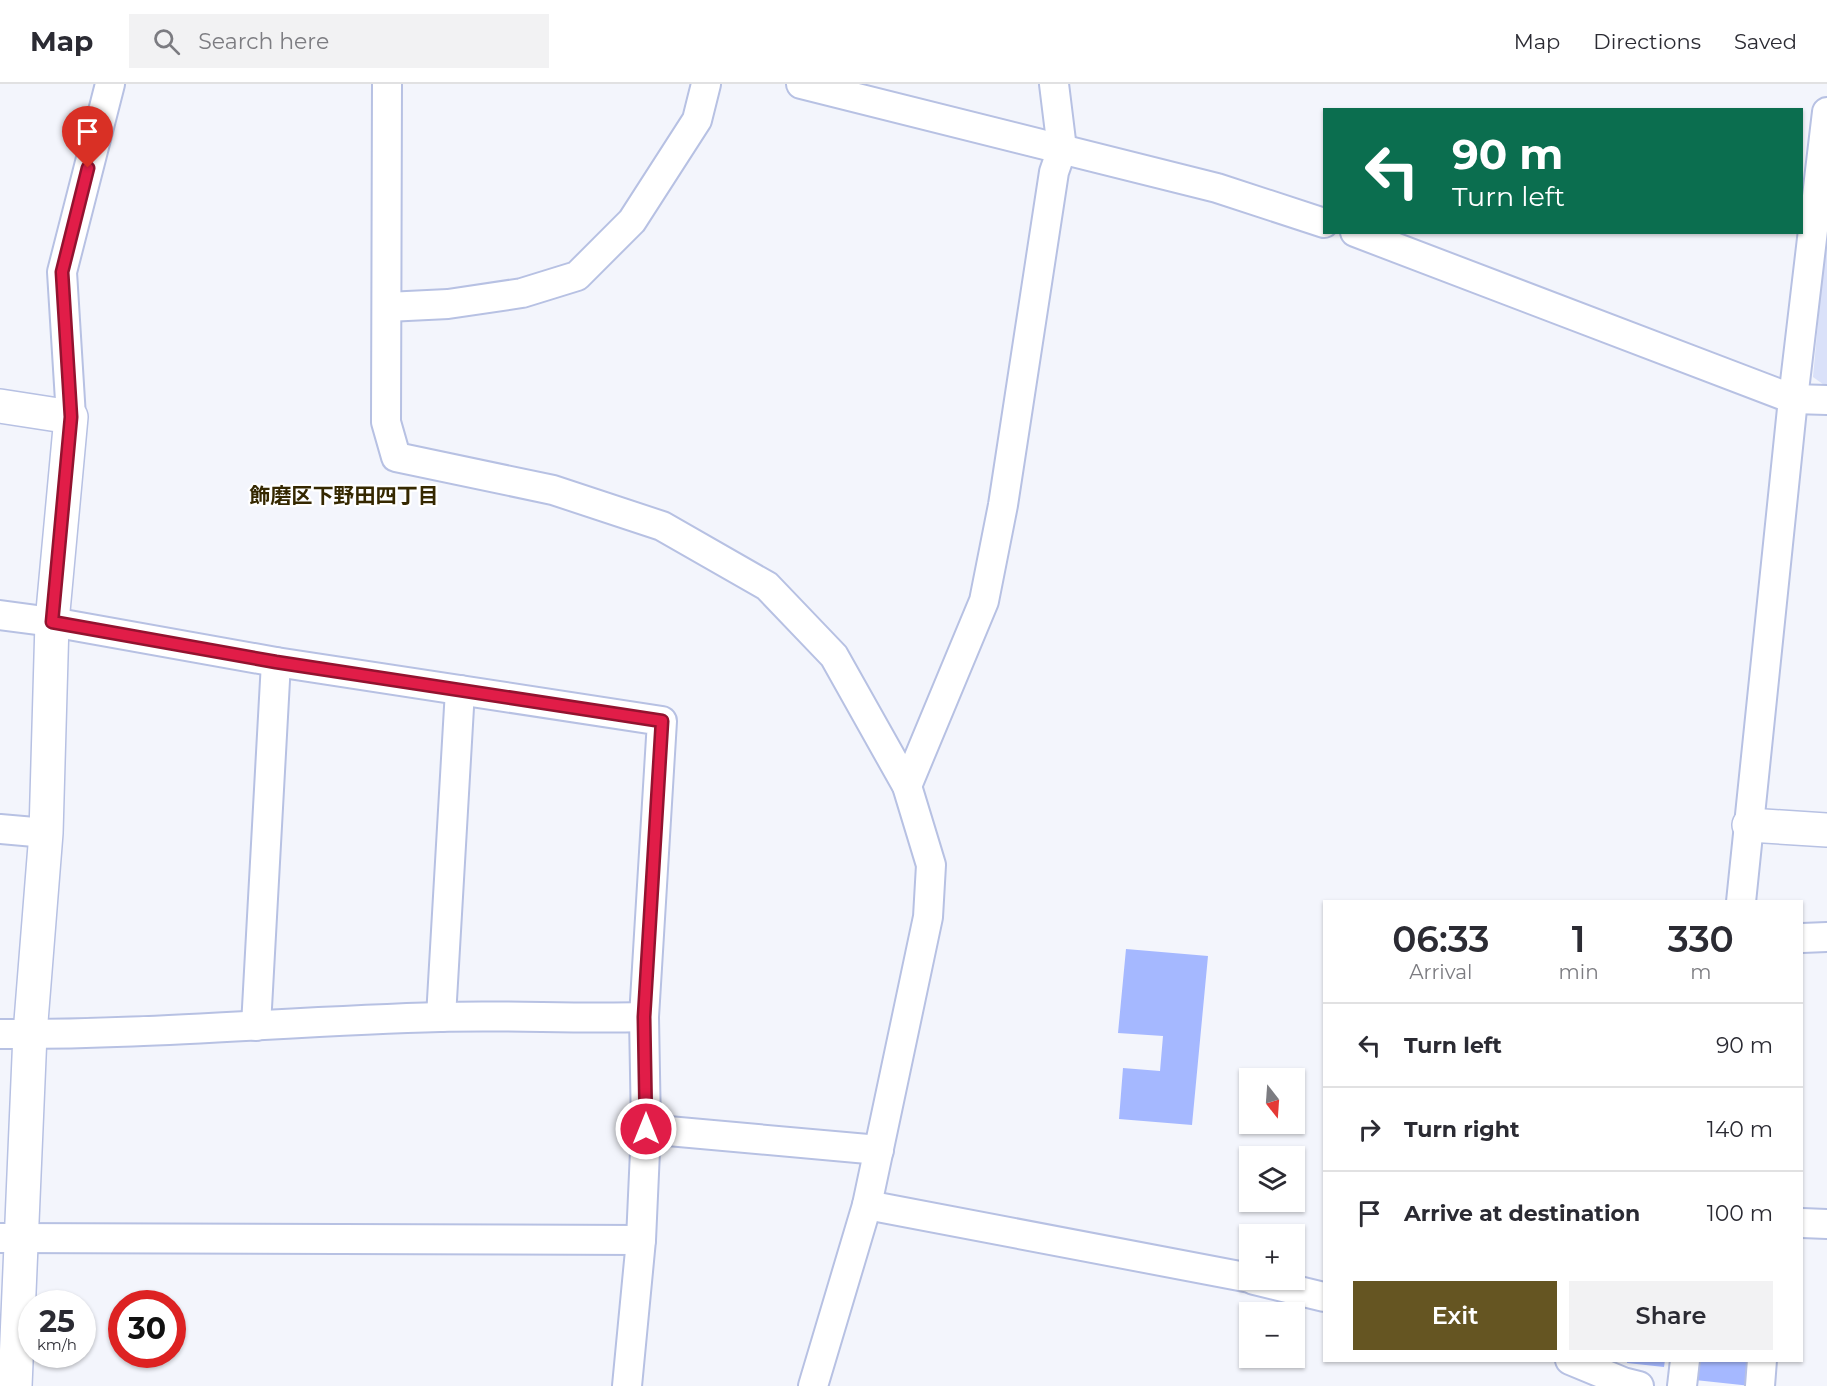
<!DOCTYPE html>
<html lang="en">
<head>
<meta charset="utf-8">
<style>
	:root { --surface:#fff; --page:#f2f2f3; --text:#2b2b33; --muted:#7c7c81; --line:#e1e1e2; --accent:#655522 }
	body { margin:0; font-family:Montserrat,"Noto Sans JP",sans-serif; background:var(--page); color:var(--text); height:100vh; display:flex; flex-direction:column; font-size:22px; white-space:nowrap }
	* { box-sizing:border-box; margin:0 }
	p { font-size:20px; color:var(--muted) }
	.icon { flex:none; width:33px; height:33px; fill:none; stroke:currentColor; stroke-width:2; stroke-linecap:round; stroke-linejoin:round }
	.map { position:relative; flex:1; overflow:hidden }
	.drawer { position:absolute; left:1323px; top:816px; width:480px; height:462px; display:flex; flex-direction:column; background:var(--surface); border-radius:0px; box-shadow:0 2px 4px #0004 }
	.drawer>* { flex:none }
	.banner { position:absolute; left:1323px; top:24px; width:480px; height:126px; border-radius:0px; box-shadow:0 2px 4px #0004; background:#0b6e4f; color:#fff; overflow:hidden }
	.needle { width:39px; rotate:163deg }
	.buttons { position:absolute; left:1239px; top:984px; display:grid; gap:12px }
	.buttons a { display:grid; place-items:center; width:66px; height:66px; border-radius:0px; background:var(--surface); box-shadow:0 2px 4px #0004; font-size:30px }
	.speed { position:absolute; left:18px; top:1206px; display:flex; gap:12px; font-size:30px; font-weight:700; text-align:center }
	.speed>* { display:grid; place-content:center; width:78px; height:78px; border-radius:50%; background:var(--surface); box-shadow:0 2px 4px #0004; line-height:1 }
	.speed small { font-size:15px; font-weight:400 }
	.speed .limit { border:9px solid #d22; background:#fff; color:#111 }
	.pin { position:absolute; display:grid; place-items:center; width:51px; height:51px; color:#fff; margin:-62px -26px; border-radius:50% 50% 50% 0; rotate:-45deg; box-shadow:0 0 6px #0007 }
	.pin .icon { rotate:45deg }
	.me { position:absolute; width:66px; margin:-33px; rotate:0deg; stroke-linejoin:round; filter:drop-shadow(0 0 4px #0008) }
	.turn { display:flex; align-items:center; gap:21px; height:126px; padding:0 30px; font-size:27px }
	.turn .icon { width:78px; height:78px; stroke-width:2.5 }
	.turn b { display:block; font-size:42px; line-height:51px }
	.eta { display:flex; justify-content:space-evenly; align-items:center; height:102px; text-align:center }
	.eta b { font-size:36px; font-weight:600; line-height:42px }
	.cta { display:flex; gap:12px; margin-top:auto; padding:12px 30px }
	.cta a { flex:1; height:69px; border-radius:0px; background:var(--accent); color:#fff; font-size:24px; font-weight:600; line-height:69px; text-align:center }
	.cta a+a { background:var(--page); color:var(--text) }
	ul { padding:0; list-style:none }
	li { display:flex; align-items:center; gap:18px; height:84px; padding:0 30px; border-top:2px solid var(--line) }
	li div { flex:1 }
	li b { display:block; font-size:22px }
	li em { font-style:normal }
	header { display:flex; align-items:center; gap:36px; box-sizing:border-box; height:84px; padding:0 30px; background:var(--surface); border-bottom:2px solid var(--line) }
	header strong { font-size:28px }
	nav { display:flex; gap:33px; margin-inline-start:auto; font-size:21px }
	.search { width:420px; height:54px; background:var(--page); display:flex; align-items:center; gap:15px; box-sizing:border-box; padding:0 21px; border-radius:0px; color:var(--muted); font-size:22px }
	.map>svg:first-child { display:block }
</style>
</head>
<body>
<header>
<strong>Map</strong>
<div class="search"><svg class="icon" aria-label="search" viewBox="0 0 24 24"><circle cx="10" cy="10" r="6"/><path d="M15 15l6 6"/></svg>Search here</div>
<nav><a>Map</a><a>Directions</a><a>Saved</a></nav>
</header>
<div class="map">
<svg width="1827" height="1302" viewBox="0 0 1827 1302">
	<rect width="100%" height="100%" fill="#f3f5fc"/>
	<!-- green -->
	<path fill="#dae1f9" d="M1827 141V303L1813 293Z"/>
	<!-- building -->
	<g fill="#a5b8ff">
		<path d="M1126 865 1208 872 1192 1041 1119 1035 1123 984 1160 987 1163 952 1118 949Z"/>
		<path d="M1627 1276H1665L1664 1283 1627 1279Z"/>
		<path d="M1697 1276H1754L1751 1302 1695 1296Z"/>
	</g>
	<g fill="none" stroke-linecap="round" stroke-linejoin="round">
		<defs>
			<g id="minor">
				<path d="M387 0 386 338 396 373 553 406 662 442 767 502 834 572 907 702 931 781 928 833 867 1121 813 1302"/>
				<path d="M801 0 1217 104 1324 139"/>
				<path d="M1355 148 1793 315 1827 316"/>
				<path d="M387 223 448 220 522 209 577 192 632 137 697 36 706 0"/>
				<path d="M71 333 62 188 110 0"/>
				<path d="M0 531 52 538 276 578 662 637 644 933 646 1045 641 1156 627 1302"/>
				<path d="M907 702 984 517 1003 421 1054 88 1062 65 1054 0"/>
				<path d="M0 745 46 749"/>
				<path d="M1741 818 1793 315 1827 28"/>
				<path d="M1802 854 1827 853"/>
				<path d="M441 933 460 606"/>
				<path d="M256 942 276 578"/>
				<path d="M0 950C147 951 293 937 440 933 508 931 576 935 644 933"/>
				<path d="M646 1045 879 1066"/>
				<path d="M867 1121 1250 1194"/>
				<path d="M1802 1139 1827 1140"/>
				<path d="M0 1154 641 1156"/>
				<path d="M1254 1196 1324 1213"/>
				<path d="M1570 1276 1623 1298 1639 1302"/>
				<path d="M1682 1302 1685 1276"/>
				<path d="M1760 1302 1762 1276"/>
			</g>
			<g id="tertiary">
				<path d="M0 322 71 333 52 538 46 749 30 950 15 1302"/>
				<path d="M1749 741 1827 746"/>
			</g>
		</defs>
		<!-- minor casing -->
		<use href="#minor" stroke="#b7c1e3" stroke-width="32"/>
		<!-- tertiary casing -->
		<use href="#tertiary" stroke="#b7c1e3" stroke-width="36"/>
		<!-- minor -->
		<use href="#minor" stroke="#fff" stroke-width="28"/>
		<!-- tertiary -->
		<use href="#tertiary" stroke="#fff" stroke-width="33"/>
	</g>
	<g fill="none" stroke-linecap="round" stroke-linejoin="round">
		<defs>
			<path id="route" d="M88 84 62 188 71 333 52 538 276 578 662 637 644 933 646 1045"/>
		</defs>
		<!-- route casing -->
		<use href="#route" stroke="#92132f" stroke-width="15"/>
		<!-- route -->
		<use href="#route" stroke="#e11d48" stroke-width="10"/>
	</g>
	<g text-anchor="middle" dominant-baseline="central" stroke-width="4.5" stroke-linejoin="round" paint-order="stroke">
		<!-- neighbourhood labels -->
		<g font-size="21" font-weight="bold" fill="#352800" stroke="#fff">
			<text x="344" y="411">飾磨区下野田四丁目</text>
		</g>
	</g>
</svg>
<div class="buttons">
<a><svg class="needle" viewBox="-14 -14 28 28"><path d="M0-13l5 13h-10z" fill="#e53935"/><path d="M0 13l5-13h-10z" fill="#7c7c81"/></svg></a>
<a><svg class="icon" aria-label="layers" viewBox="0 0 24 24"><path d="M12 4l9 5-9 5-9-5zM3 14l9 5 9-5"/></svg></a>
<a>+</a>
<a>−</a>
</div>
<div class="speed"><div>25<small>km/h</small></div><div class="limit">30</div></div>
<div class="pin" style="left:88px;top:84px;background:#d93025"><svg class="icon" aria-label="arrive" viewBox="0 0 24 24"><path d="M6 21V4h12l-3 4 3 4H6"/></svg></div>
<svg class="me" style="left:646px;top:1045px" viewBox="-20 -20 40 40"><circle r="17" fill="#e11d48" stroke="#fff" stroke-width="3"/><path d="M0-11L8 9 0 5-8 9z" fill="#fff"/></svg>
<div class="banner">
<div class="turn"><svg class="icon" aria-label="left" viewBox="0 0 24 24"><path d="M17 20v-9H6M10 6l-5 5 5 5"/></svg><div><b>90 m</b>Turn left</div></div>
</div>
<section class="drawer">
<div class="eta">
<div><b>06:33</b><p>Arrival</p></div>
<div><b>1</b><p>min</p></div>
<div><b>330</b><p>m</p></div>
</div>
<ul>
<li><svg class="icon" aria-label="left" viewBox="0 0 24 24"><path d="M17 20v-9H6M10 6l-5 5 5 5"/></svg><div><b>Turn left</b></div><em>90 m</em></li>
<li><svg class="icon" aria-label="right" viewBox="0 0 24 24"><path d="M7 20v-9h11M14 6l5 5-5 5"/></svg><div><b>Turn right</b></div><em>140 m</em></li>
<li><svg class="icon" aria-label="arrive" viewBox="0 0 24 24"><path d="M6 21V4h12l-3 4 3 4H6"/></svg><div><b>Arrive at destination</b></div><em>100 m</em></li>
</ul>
<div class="cta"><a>Exit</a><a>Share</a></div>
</section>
</div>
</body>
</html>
